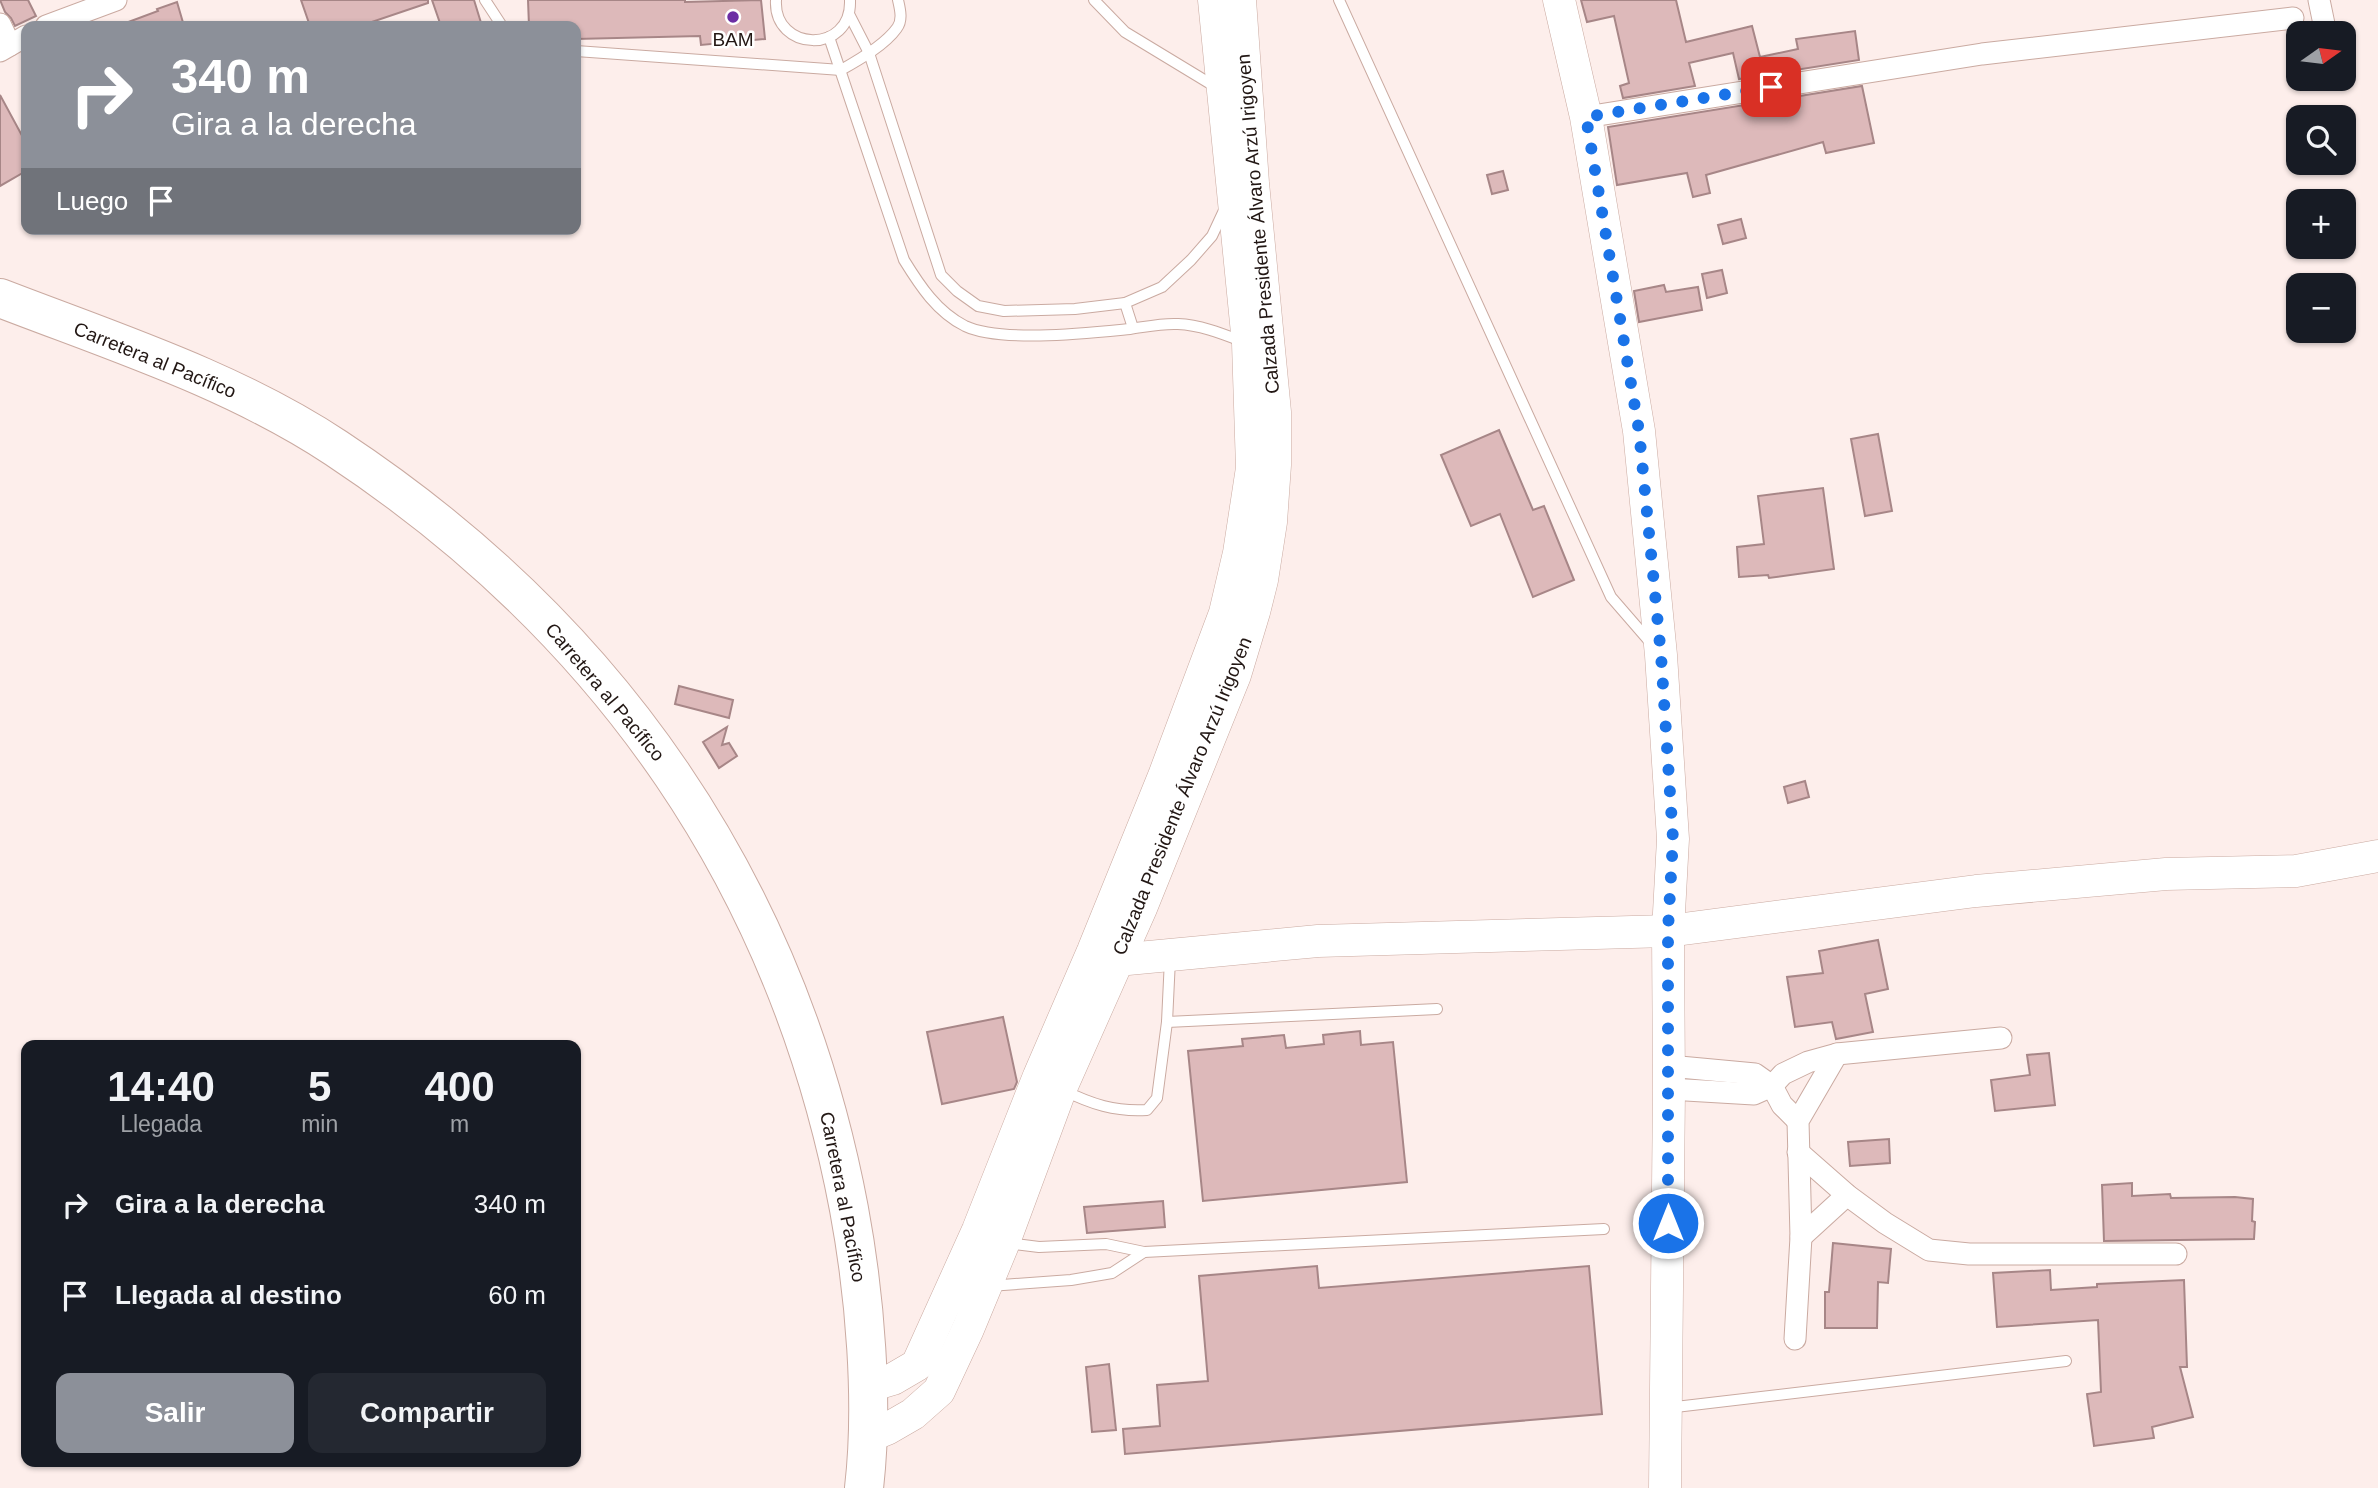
<!DOCTYPE html>
<html lang="es">
<head>
<meta charset="utf-8">
<style>
	:root { --surface:#171b24; --page:#242831; --text:#f1f3f6; --muted:#9ea1a6; --accent:#8c9099 }
	body { margin:0; font-family:Arial,sans-serif; background:var(--page); color:var(--text); height:100vh; display:flex; flex-direction:column; font-size:26px; white-space:nowrap }
	* { box-sizing:border-box; margin:0 }
	p { font-size:23px; color:var(--muted) }
	.icon { flex:none; width:38px; height:38px; fill:none; stroke:currentColor; stroke-width:2; stroke-linecap:round; stroke-linejoin:round }
	.map { position:relative; flex:1; overflow:hidden }
	.panel { position:absolute; left:21px; top:1040px; width:560px; height:427px; display:flex; flex-direction:column; background:var(--surface); border-radius:14px; box-shadow:0 2px 5px #0004 }
	.panel>* { flex:none }
	.hud { position:absolute; left:21px; top:21px; width:560px; height:214px; border-radius:14px; box-shadow:0 2px 5px #0004; background:#8c9099; color:#fff; overflow:hidden }
	.needle { width:46px; rotate:76deg }
	.tools { position:absolute; left:2286px; top:21px; display:grid; gap:14px }
	.tools a { display:grid; place-items:center; width:70px; height:70px; border-radius:14px; background:var(--surface); box-shadow:0 2px 5px #0004; font-size:35px }
	.pin { position:absolute; display:grid; place-items:center; width:60px; height:60px; color:#fff; margin:-30px; border-radius:14px; box-shadow:0 4px 10px #0006 }
	.me { position:absolute; width:77px; margin:-38px; rotate:0deg; stroke-linejoin:round; filter:drop-shadow(0 0 5px #0008) }
	.turn { display:flex; align-items:center; gap:24px; height:147px; padding:0 35px; font-size:32px }
	.turn .icon { width:91px; height:91px; stroke-width:2.5 }
	.turn b { display:block; font-size:49px; line-height:60px }
	.then { display:flex; align-items:center; height:66px; padding:0 35px; background:#0003; gap:14px; font-size:26px }
	.eta { display:flex; justify-content:space-evenly; align-items:center; height:119px; text-align:center }
	.eta b { font-size:42px; font-weight:800; line-height:49px }
	.cta { display:flex; gap:14px; margin-top:auto; padding:14px 35px }
	.cta a { flex:1; height:80px; border-radius:14px; background:var(--accent); color:#fff; font-size:28px; font-weight:800; line-height:80px; text-align:center }
	.cta a+a { background:var(--page); color:var(--text) }
	ul { padding:0; list-style:none }
	li { display:flex; align-items:center; gap:21px; height:91px; padding:0 35px }
	li div { flex:1 }
	li b { display:block; font-size:26px }
	li em { font-style:normal }
	.map>svg:first-child { display:block }
</style>
</head>
<body>
<div class="map">
<svg width="2378" height="1488" viewBox="0 0 2378 1488">
	<rect width="100%" height="100%" fill="#fdeeeb"/>
	<!-- building -->
	<g fill="#ddb9ba" stroke="#a78687" stroke-width="2">
		<path d="M0 0H28L36 16 15 26 11 18 5 12Z"/>
		<path d="M301 0H428V3L360 26H310Z"/>
		<path d="M432 0H474L482 26H441Z"/>
		<path d="M528 0H685V2L761 0 765 39 701 45 700 36 576 39V26H529Z"/>
		<path d="M1581 0H1676L1686 42 1752 26 1760 57 1798 49 1796 39 1855 31 1859 60 1739 79 1733 53 1689 63 1695 86 1623 98 1620 86 1629 83 1614 16 1587 22Z"/>
		<path d="M177 2 184 26H123V24L158 11 157 9Z"/>
		<path d="M1862 86 1874 143 1826 153 1823 142 1706 175 1710 193 1693 197 1687 173 1617 185 1608 127Z"/>
		<path d="M0 95 26 143V171L0 186Z"/>
		<path d="M1503 171 1508 190 1492 194 1487 175Z"/>
		<path d="M1741 219 1746 238 1723 244 1718 225Z"/>
		<path d="M1722 270 1727 293 1707 298 1702 274Z"/>
		<path d="M1664 285 1666 292 1698 287 1702 310 1639 322 1634 291Z"/>
		<path d="M1499 430 1533 510 1544 506 1574 580 1533 597 1500 514 1471 526 1441 455Z"/>
		<path d="M1878 434 1892 511 1865 516 1851 439Z"/>
		<path d="M1823 488 1834 569 1769 578 1768 575 1739 577 1737 547 1764 544 1758 496Z"/>
		<path d="M679 686 733 700 729 718 675 704Z"/>
		<path d="M727 727 722 745 729 743 737 756 719 768 703 742Z"/>
		<path d="M1805 781 1809 797 1788 803 1784 787Z"/>
		<path d="M1878 940 1888 989 1865 994 1873 1032 1836 1039 1832 1022 1795 1027 1787 977 1823 973 1819 951Z"/>
		<path d="M1003 1017 1017 1082 1014 1089 942 1104 927 1032Z"/>
		<path d="M1360 1031 1361 1045 1393 1042 1407 1182 1203 1201 1188 1051 1243 1046 1242 1039 1284 1035 1286 1048 1324 1044 1323 1035Z"/>
		<path d="M2049 1053 2055 1105 1995 1111 1991 1080 2030 1075 2027 1055Z"/>
		<path d="M1889 1139 1890 1163 1850 1166 1848 1142Z"/>
		<path d="M2132 1183V1196L2170 1194 2171 1198 2235 1197 2253 1199 2252 1221 2255 1222 2254 1239 2104 1241 2102 1185Z"/>
		<path d="M1163 1201 1165 1227 1087 1233 1084 1207Z"/>
		<path d="M1833 1243 1891 1249 1888 1283 1878 1282 1877 1328H1825V1292H1829Z"/>
		<path d="M1317 1266 1319 1288 1589 1266 1602 1414 1125 1454 1123 1429 1160 1426 1157 1385 1208 1381 1199 1276Z"/>
		<path d="M2050 1270 2051 1290 2097 1287V1284L2184 1280 2187 1367H2180L2193 1417 2152 1427 2154 1438 2094 1446 2087 1394 2101 1392 2098 1320 1997 1327 1993 1273Z"/>
		<path d="M1109 1364 1116 1430 1092 1432 1086 1367Z"/>
	</g>
	<g fill="none" stroke-linecap="round" stroke-linejoin="round">
		<defs>
			<g id="lane">
				<path d="M485 0 502 26"/>
				<path d="M776 0C773 52 852 55 850 0"/>
				<path d="M1094 0 1125 32 1219 89"/>
				<path d="M1339 0 1611 597 1650 642"/>
				<path d="M849 14 869 53 941 275 957 291 978 306 1004 311 1075 309 1125 303 1162 287 1191 260 1212 236 1226 206"/>
				<path d="M829 37 904 260C920 286 937 312 965 326 1001 343 1089 333 1130 329 1145 327 1162 323 1178 324 1201 325 1223 334 1244 342"/>
				<path d="M576 51 841 70C859 60 885 45 897 28 903 20 900 9 898 0"/>
				<path d="M1125 303 1133 328"/>
				<path d="M1167 1022 1437 1009"/>
				<path d="M1063 1090C1091 1104 1115 1112 1147 1110L1157 1098 1167 1022 1170 959"/>
				<path d="M1007 1243 1039 1247 1106 1244 1144 1252 1604 1229"/>
				<path d="M989 1286 1071 1280 1112 1273 1144 1252"/>
				<path d="M1667 1408 2066 1361"/>
			</g>
			<g id="street">
				<path d="M2319 0 2324 24"/>
				<path d="M0 24 10 45"/>
				<path d="M46 26 116 0"/>
				<path d="M0 51 26 36"/>
				<path d="M1586 117 1982 54 2293 18"/>
				<path d="M1669 1066 1755 1074 1772 1086 1782 1105 1798 1121"/>
				<path d="M1669 1089 1754 1094 1772 1086 1783 1074 1808 1062 1837 1054 2001 1038"/>
				<path d="M1798 1152 1847 1195 1885 1223 1929 1250 1969 1254H2176"/>
				<path d="M1801 1237 1847 1195"/>
				<path d="M1795 1339 1801 1237 1798 1121 1837 1054"/>
			</g>
			<g id="secondary">
				<path d="M1559 0 1586 117 1639 431 1661 655 1673 839 1668 931 1669 1089 1665 1488"/>
				<path d="M1101 954 1117 960 1318 941 1668 931 1976 891 2166 874 2296 871 2378 856"/>
				<path d="M866 1387 893 1379 917 1365 978 1230 1039 1076 1093 951 1164 776 1225 613 1239 553 1252 468 1248 343 1214 0"/>
				<path d="M867 1437 887 1429 913 1414 939 1391 968 1329 1004 1242 1061 1088 1141 908 1235 675 1254 612 1262 580 1271 522 1275 465V412L1253 183 1240 0"/>
			</g>
			<path id="highway" d="M0 298C114 342 233 380 336 448 610 629 788 885 849 1209 865 1295 874 1402 864 1488"/>
		</defs>
		<!-- lane casing -->
		<use href="#lane" stroke="#caaaa1" stroke-width="12"/>
		<!-- street casing -->
		<use href="#street" stroke="#caaaa1" stroke-width="23"/>
		<!-- secondary casing -->
		<use href="#secondary" stroke="#caaaa1" stroke-width="33"/>
		<!-- highway casing -->
		<use href="#highway" stroke="#caaaa1" stroke-width="40"/>
		<!-- lane -->
		<use href="#lane" stroke="#fff" stroke-width="10"/>
		<!-- street -->
		<use href="#street" stroke="#fff" stroke-width="21"/>
		<!-- secondary -->
		<use href="#secondary" stroke="#fff" stroke-width="32"/>
		<!-- highway -->
		<use href="#highway" stroke="#fff" stroke-width="38"/>
	</g>
	<g fill="none" stroke-linecap="round" stroke-linejoin="round">
		<!-- route -->
		<path stroke="#1a73e8" stroke-width="12" stroke-dasharray="0 21.6" d="M1668 1223V930L1673 839 1661 655 1639 431 1586 117 1771 87"/>
	</g>
	<!-- markers -->
	<circle fill="#6c2ea4" stroke="#fff" stroke-width="2.5" cx="733" cy="17" r="7"/>
	<g text-anchor="middle" dominant-baseline="central" stroke-width="5" stroke-linejoin="round" paint-order="stroke">
		<!-- poi labels -->
		<g font-size="19" fill="#221714" stroke="#fff">
			<text x="733" y="39">BAM</text>
		</g>
		<!-- street labels -->
		<g font-size="19" fill="#221714" stroke="#fff">
			<text transform="translate(1258 224) rotate(-95)">Calzada Presidente Álvaro Arzú Irigoyen</text>
			<text transform="translate(155 360) rotate(22)">Carretera al Pacífico</text>
			<text transform="translate(605 692) rotate(50)">Carretera al Pacífico</text>
			<text transform="translate(1182 796) rotate(-68)">Calzada Presidente Álvaro Arzú Irigoyen</text>
			<text transform="translate(843 1197) rotate(79)">Carretera al Pacífico</text>
		</g>
	</g>
</svg>
<div class="tools">
<a><svg class="needle" viewBox="-14 -14 28 28"><path d="M0-13l5 13h-10z" fill="#e53935"/><path d="M0 13l5-13h-10z" fill="#9ea1a6"/></svg></a>
<a><svg class="icon" aria-label="search" viewBox="0 0 24 24"><circle cx="10" cy="10" r="6"/><path d="M15 15l6 6"/></svg></a>
<a>+</a>
<a>−</a>
</div>
<div class="pin" style="left:1771px;top:87px;background:#d93025"><svg class="icon" aria-label="arrive" viewBox="0 0 24 24"><path d="M6 21V4h12l-3 4 3 4H6"/></svg></div>
<svg class="me" style="left:1668px;top:1223px" viewBox="-20 -20 40 40"><circle r="17" fill="#1a73e8" stroke="#fff" stroke-width="3"/><path d="M0-11L8 9 0 5-8 9z" fill="#fff"/></svg>
<div class="hud">
<div class="turn"><svg class="icon" aria-label="right" viewBox="0 0 24 24"><path d="M7 20v-9h11M14 6l5 5-5 5"/></svg><div><b>340 m</b>Gira a la derecha</div></div>
<div class="then">Luego<svg class="icon" aria-label="arrive" viewBox="0 0 24 24"><path d="M6 21V4h12l-3 4 3 4H6"/></svg></div>
</div>
<section class="panel">
<div class="eta">
<div><b>14:40</b><p>Llegada</p></div>
<div><b>5</b><p>min</p></div>
<div><b>400</b><p>m</p></div>
</div>
<ul>
<li><svg class="icon" aria-label="right" viewBox="0 0 24 24"><path d="M7 20v-9h11M14 6l5 5-5 5"/></svg><div><b>Gira a la derecha</b></div><em>340 m</em></li>
<li><svg class="icon" aria-label="arrive" viewBox="0 0 24 24"><path d="M6 21V4h12l-3 4 3 4H6"/></svg><div><b>Llegada al destino</b></div><em>60 m</em></li>
</ul>
<div class="cta"><a>Salir</a><a>Compartir</a></div>
</section>
</div>
</body>
</html>
